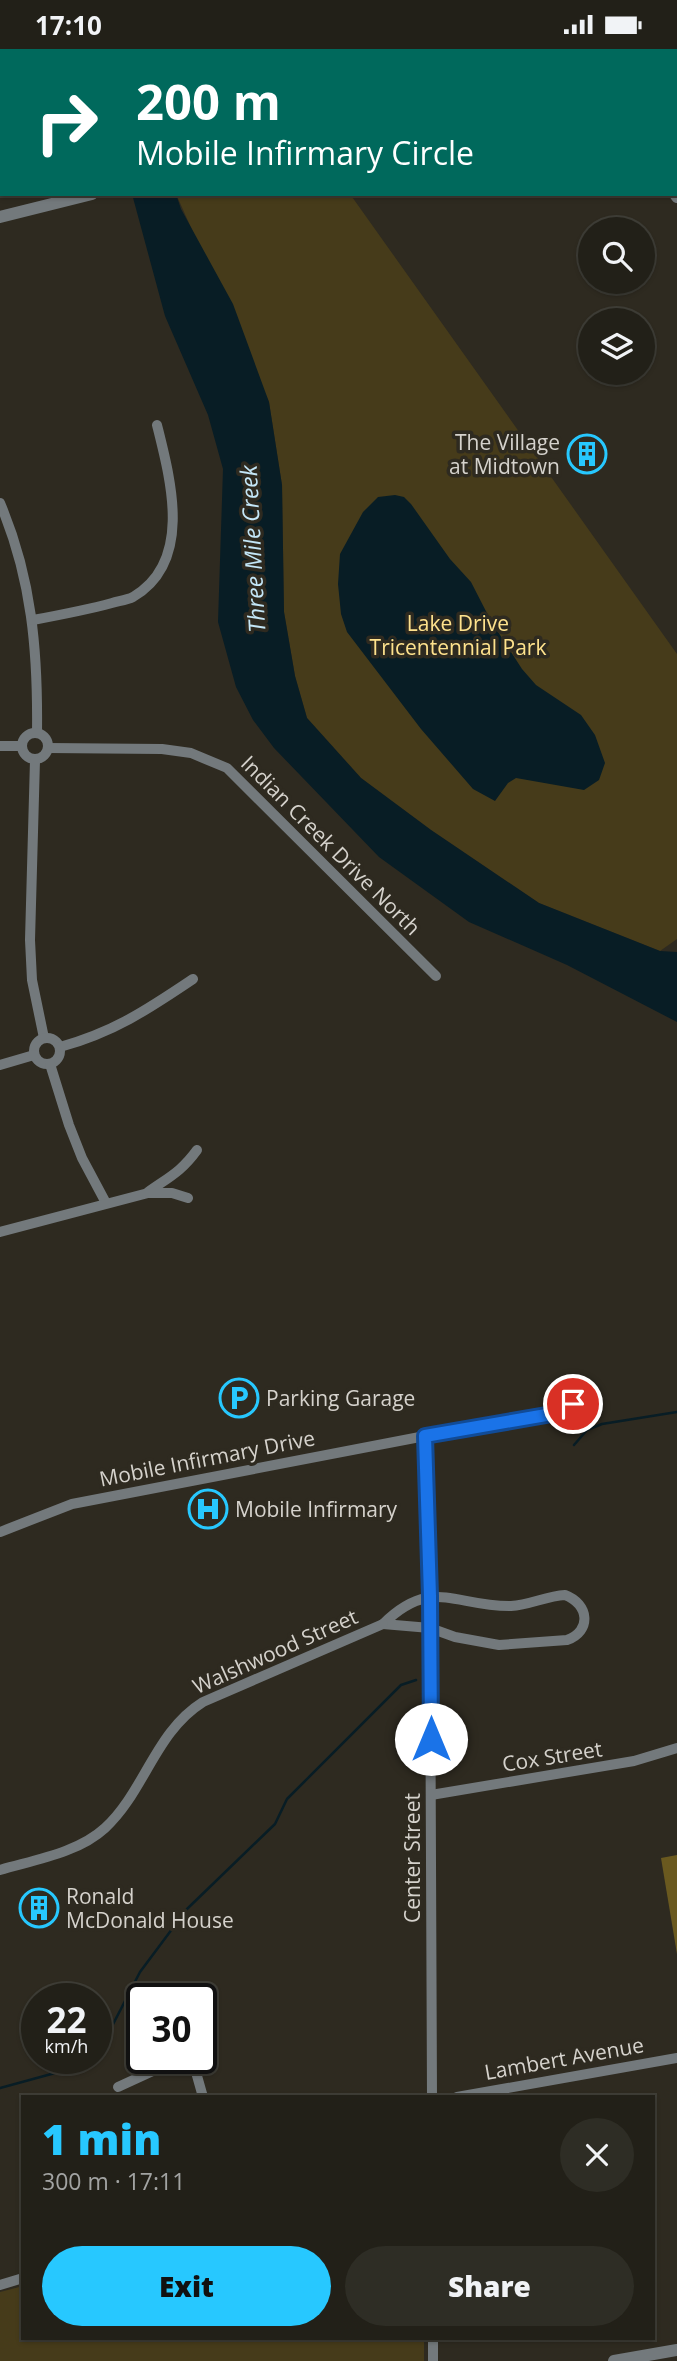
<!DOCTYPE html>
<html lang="en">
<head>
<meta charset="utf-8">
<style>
	:root { --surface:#222018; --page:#2e2d25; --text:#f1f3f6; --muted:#a2a3a2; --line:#3f3e37; --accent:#27c8ff }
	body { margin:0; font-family:"Open Sans",sans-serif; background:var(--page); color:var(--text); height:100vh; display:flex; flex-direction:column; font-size:26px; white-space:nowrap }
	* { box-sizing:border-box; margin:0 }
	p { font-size:23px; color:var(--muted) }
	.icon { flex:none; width:38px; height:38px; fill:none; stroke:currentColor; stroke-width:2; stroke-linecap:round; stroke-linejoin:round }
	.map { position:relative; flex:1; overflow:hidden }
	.details { position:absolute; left:21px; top:2046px; width:634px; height:245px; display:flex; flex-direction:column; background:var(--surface); border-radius:0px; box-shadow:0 2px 5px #0004,0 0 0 2px var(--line) }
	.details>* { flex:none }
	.top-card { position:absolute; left:0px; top:0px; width:677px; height:147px; box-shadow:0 2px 5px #0004,0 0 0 2px var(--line); background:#00695c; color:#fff; overflow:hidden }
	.buttons { position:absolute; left:578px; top:168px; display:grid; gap:14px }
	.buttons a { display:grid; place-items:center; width:77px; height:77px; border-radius:50%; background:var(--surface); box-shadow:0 2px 5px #0004,0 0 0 2px var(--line); font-size:35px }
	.speed { position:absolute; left:21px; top:1934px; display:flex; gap:14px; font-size:35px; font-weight:700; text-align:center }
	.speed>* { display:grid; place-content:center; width:91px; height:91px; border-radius:50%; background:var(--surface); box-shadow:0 2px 5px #0004,0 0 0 2px var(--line); line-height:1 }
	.speed small { font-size:18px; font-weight:400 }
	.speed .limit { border:4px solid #111; border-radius:10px; background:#fff; color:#111 }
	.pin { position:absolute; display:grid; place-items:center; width:60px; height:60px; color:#fff; margin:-30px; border:4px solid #fff; border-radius:50%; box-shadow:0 2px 7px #0007 }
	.me { position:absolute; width:77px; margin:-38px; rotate:0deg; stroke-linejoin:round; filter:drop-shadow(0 0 5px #0008) }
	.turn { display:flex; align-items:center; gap:24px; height:147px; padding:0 21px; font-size:32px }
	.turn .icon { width:91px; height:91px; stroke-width:2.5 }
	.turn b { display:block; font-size:49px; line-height:60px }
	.round { display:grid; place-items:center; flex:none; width:74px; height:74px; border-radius:37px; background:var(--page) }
	.headline { display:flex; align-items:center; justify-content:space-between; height:119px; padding:0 21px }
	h1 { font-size:42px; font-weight:800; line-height:52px; color:var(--accent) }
	.primary-button { display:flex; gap:14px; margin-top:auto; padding:14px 21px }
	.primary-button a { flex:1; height:80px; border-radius:42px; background:var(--accent); color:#111; font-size:28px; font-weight:800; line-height:80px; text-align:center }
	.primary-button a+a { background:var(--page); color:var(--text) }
	.status { display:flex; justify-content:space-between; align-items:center; height:49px; padding:0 35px; background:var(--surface); direction:ltr }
	.status svg { height:19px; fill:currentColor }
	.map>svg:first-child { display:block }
</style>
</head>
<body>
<div class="status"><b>17:10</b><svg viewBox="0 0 49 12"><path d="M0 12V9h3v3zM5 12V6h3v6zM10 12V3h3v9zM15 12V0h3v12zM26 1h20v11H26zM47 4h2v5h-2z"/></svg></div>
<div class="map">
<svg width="677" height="2312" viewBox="0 0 677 2312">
	<rect width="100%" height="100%" fill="#2e2a20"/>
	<!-- green -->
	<g fill="#463b1a">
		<rect x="147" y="0" width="276" height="2"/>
		<path d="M176 145H350L677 605V890L660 902 539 854 431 781 361 729 307 669 295 627 284 563 282 436 269 353Z"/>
		<path d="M23 2237V2289H424V2312H0V2243Z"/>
	</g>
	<!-- forest -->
	<path fill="#6a591f" d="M677 1806V1905L661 1809Z"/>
	<!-- water -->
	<g fill="#081d25">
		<path d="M132 145H176L181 160 233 255 269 353 282 436 284 563 295 627 307 669 361 729 431 781 539 854 660 902 677 903V973L567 916 469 873 379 808 274 699 253 671 236 638 218 573 223 420 208 366 165 267Z"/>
		<path d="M395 446 404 448 411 455 450 510 471 533 491 572 522 620 536 636 581 666 595 686 605 714 599 731 584 741 516 729 508 734 495 752 473 740 421 680 347 583 341 565 338 535 340 505 363 463 378 448Z"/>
	</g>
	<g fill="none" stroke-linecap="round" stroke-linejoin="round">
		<!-- stream -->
		<g stroke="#081d25" stroke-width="2.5">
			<path d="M574 1396 587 1381 602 1375 677 1363"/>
			<path d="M96 1993 109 1983 140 1923 187 1860 275 1775 287 1750 401 1636 416 1631"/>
			<path d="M0 2039 55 2024 75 2009"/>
		</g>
		<!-- minor -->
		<g stroke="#73797c" stroke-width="10">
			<path d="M263 0V2"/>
			<path d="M432 0 433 2"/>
			<path d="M0 52 2 64"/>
			<path d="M0 454C32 529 38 603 37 684"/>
			<path d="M33 571C60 566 86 561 112 554 119 552 127 551 133 548 193 513 171 432 157 376"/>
			<circle cx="35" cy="697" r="13"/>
			<path d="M0 697H22"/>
			<path d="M48 699 162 700 191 704 227 719 436 927"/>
			<path d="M35 711 30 891 32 931 44 989"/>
			<circle cx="47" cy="1002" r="13"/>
			<path d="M60 998C114 983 147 961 193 930"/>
			<path d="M50 1015 69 1076 82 1109 106 1154"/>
			<path d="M0 1016 34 1006"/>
			<path d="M148 1143C169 1128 181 1123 197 1101"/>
			<path d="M0 1183 148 1144H172L188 1149"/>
			<path d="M425 1387 430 1579 432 2048"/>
			<path d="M0 1483 72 1455 425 1387 552 1365 573 1355"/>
			<path d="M565 1546C589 1555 592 1582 567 1591L499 1596 455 1588 430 1579 383 1575C432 1527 455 1558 511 1557 530 1556 546 1547 565 1546Z"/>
			<path d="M431 1746 634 1712 677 1699"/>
			<path d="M0 1821C34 1811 78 1804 105 1779 145 1742 155 1683 203 1653L383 1575"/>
			<path d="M192 2009 203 2048"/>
			<path d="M118 2038 155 2021 192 2010"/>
			<path d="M457 2048 677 2009"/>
			<path d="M0 2236 23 2229"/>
			<path d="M433 2289V2312"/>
		</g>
		<!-- tertiary -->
		<g stroke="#73797c" stroke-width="12">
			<path d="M574 0 575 2"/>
			<path d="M509 2 512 0"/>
			<path d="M675 145 677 148"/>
			<path d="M0 168 92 145"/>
			<path d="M614 2312 677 2301"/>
		</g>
	</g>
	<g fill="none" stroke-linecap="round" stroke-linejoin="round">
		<defs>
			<path id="route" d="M431 1690 430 1547 425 1387 552 1365 573 1355"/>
		</defs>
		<!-- route casing -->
		<use href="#route" stroke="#114b97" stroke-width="18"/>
		<!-- route -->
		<use href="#route" stroke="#1a73e8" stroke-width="12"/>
	</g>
	<!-- icons -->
	<defs>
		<symbol id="building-ring" viewBox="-11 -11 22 22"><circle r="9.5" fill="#2e2a20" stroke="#27c8ff" stroke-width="1.5"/><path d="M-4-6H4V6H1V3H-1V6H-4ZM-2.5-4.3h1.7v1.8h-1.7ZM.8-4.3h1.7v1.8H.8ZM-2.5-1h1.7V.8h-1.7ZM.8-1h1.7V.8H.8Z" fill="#27c8ff"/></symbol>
		<symbol id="parking-ring" viewBox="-11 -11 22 22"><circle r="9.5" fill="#2e2a20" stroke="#27c8ff" stroke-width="1.5"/><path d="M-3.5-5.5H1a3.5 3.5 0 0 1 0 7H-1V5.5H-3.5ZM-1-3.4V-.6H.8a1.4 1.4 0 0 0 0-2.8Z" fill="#27c8ff"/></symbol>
		<symbol id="hospital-ring" viewBox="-11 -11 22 22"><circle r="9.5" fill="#2e2a20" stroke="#27c8ff" stroke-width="1.5"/><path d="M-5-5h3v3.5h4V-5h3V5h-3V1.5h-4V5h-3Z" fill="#27c8ff"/></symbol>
	</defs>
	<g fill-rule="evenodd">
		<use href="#building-ring" x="565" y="383" width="44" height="44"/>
		<use href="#parking-ring" x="217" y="1327" width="44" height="44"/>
		<use href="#hospital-ring" x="186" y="1438" width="44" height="44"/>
		<use href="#building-ring" x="17" y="1837" width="44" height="44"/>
	</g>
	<g text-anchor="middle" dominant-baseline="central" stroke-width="7" stroke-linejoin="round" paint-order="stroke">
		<!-- poi labels -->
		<g font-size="21" fill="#d5d2cc" stroke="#2e2a20" text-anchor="start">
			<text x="560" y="393" text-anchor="end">The Village<tspan x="560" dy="24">at Midtown</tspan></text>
			<text x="266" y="1349">Parking Garage</text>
			<text x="235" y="1460">Mobile Infirmary</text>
			<text x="66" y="1847">Ronald<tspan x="66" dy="24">McDonald House</tspan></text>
		</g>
		<!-- park labels -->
		<g font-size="21" fill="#fee28d" stroke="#2e2a20">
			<text x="458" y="574">Lake Drive<tspan x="458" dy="24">Tricentennial Park</tspan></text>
		</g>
		<!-- street labels -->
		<g font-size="21" fill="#d5d2cc" stroke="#2e2a20">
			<text transform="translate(331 796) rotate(45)">Indian Creek Drive North</text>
			<text transform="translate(207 1409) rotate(-11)">Mobile Infirmary Drive</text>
			<text transform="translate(275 1602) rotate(-24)">Walshwood Street</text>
			<text transform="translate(552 1707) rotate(-9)">Cox Street</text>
			<text transform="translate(412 1809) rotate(-90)">Center Street</text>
			<text transform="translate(564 2009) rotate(-10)">Lambert Avenue</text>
		</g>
		<!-- water labels -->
		<g font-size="23" font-style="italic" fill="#c4e7f8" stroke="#2e2a20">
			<text transform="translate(252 500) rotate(-93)">Three Mile Creek</text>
		</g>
	</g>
</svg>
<div class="buttons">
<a><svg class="icon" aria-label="search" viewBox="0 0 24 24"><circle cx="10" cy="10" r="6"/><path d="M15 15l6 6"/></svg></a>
<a><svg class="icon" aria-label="layers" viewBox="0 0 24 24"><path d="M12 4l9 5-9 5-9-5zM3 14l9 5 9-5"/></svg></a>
</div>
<div class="speed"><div>22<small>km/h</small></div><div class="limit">30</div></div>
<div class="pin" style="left:573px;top:1355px;background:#d93025"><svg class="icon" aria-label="arrive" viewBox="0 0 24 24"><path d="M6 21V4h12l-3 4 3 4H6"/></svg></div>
<svg class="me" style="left:431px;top:1690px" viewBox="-20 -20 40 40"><circle r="19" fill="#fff"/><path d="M0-13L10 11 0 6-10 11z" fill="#1a73e8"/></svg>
<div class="top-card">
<div class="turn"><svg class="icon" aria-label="right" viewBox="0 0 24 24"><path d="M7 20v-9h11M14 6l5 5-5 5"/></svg><div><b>200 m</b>Mobile Infirmary Circle</div></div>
</div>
<section class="details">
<div class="headline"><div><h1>1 min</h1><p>300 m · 17:11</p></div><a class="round"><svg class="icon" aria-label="close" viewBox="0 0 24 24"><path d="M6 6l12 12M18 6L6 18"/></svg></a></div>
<div class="primary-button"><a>Exit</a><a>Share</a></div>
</section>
</div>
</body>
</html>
